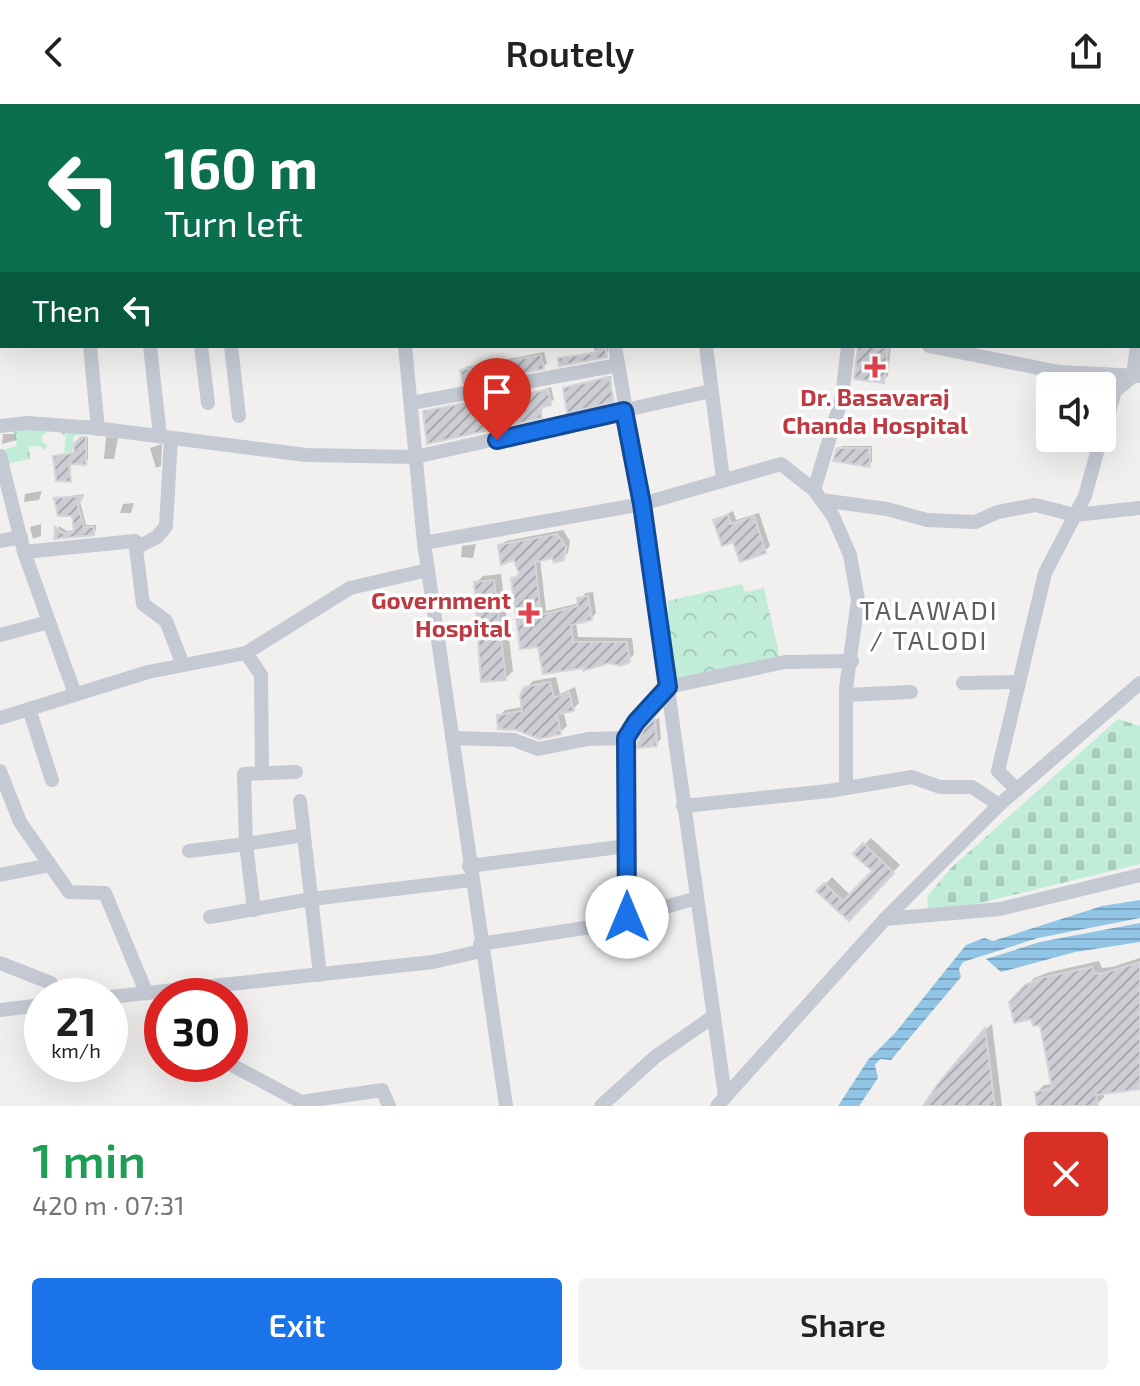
<!DOCTYPE html>
<html lang="en">
<head>
<meta charset="utf-8">
<style>
	:root { --surface:#fff; --page:#f2f2f2; --text:#202124; --muted:#757577; --accent:#1a73e8 }
	body { margin:0; font-family:"Exo 2",sans-serif; background:var(--page); color:var(--text); height:100vh; display:flex; flex-direction:column; font-size:30px; white-space:nowrap }
	* { box-sizing:border-box; margin:0 }
	p { font-size:26px; color:var(--muted) }
	.icon { flex:none; width:44px; height:44px; fill:none; stroke:currentColor; stroke-width:2; stroke-linecap:round; stroke-linejoin:round }
	.map { position:relative; height:1002px; overflow:hidden }
	.sheet { display:flex; flex-direction:column; background:var(--surface); flex:1 }
	.sheet>* { flex:none }
	.top-card { position:absolute; left:0px; top:0px; width:1140px; height:244px; box-shadow:0 8px 32px #0002; background:#0b6e4f; color:#fff; overflow:hidden }
	.fabs { position:absolute; left:1036px; top:268px; display:grid; gap:16px }
	.fabs a { display:grid; place-items:center; width:80px; height:80px; border-radius:8px; background:var(--surface); box-shadow:0 8px 32px #0002; font-size:40px }
	.speed { position:absolute; left:24px; top:874px; display:flex; gap:16px; font-size:40px; font-weight:700; text-align:center }
	.speed>* { display:grid; place-content:center; width:104px; height:104px; border-radius:50%; background:var(--surface); box-shadow:0 8px 32px #0002; line-height:1 }
	.speed small { font-size:20px; font-weight:400 }
	.speed .limit { border:12px solid #d22; background:#fff; color:#111 }
	.pin { position:absolute; display:grid; place-items:center; width:68px; height:68px; color:#fff; margin:-82px -34px; border-radius:50% 50% 50% 0; rotate:-45deg; box-shadow:0 0 8px #0007 }
	.pin .icon { rotate:45deg }
	.me { position:absolute; width:88px; margin:-44px; rotate:0deg; stroke-linejoin:round; filter:drop-shadow(0 0 6px #0008) }
	.turn { display:flex; align-items:center; gap:28px; height:168px; padding:0 32px; font-size:36px }
	.turn .icon { width:104px; height:104px; stroke-width:2.5 }
	.turn b { display:block; font-size:56px; line-height:68px }
	.then { display:flex; align-items:center; height:76px; padding:0 32px; background:#0003; gap:16px; font-size:30px }
	.round { display:grid; place-items:center; flex:none; width:84px; height:84px; border-radius:8px; background:var(--page) }
	.summary { display:flex; align-items:center; justify-content:space-between; height:136px; padding:0 32px }
	h1 { font-size:48px; font-weight:600; line-height:60px; color:#1e9e55 }
	.button { display:flex; gap:16px; margin-top:auto; padding:16px 32px }
	.button a { flex:1; height:92px; border-radius:8px; background:var(--accent); color:#fff; font-size:32px; font-weight:600; line-height:92px; text-align:center }
	.button a+a { background:var(--page); color:var(--text) }
	header { display:flex; justify-content:space-between; align-items:center; height:104px; padding:0 32px; background:var(--surface); font-size:36px; font-weight:600 }
	.map>svg:first-child { display:block }
</style>
</head>
<body>
<header><svg class="icon" aria-label="back" viewBox="0 0 24 24"><path d="M15 5l-7 7 7 7"/></svg>Routely<svg class="icon" aria-label="share" viewBox="0 0 24 24"><path d="M12 15V3M7 8l5-5 5 5M5 13v7h14v-7"/></svg></header>
<div class="map">
<svg width="1140" height="1002" viewBox="0 0 1140 1002">
	<defs>
		<pattern id="grass-tufts" width="24" height="20" patternUnits="userSpaceOnUse" patternTransform="scale(2)"><rect width="24" height="20" fill="#c1ecda"/><path d="M3 7l-1-3M5 7V3M7 7l1-3M15 17l-1-3M17 17v-4M19 17l1-3" fill="none" stroke="#a7ccbe"/></pattern>
		<pattern id="forest-crowns" width="20" height="18" patternUnits="userSpaceOnUse" patternTransform="scale(2)"><rect width="20" height="18" fill="#c1ecda"/><path d="M2 6a3 3 0 1 1 6 0M12 15a3 3 0 1 1 6 0" fill="none" stroke="#a7ccbe"/></pattern>
		<pattern id="cemetery-stones" width="16" height="16" patternUnits="userSpaceOnUse" patternTransform="scale(2)"><rect width="16" height="16" fill="#c1ecda"/><path d="M2 7V4a2 2 0 0 1 4 0v3zM10 15v-3a2 2 0 0 1 4 0v3z" fill="#a7ccbe"/></pattern>
		<pattern id="water-rules" width="6" height="5" patternUnits="userSpaceOnUse" patternTransform="scale(2)"><rect width="6" height="5" fill="#91c5e6"/><path d="M0 2.5h6" fill="none" stroke="#78a2be"/></pattern>
		<pattern id="building-hatch" width="6" height="6" patternUnits="userSpaceOnUse" patternTransform="scale(2)"><rect width="6" height="6" fill="#cdced4"/><path d="M-1 1l2-2M0 6l6-6M5 7l2-2" fill="none" stroke="#a8aaaf"/></pattern>
	</defs>
	<rect width="100%" height="100%" fill="#f2f0ef"/>
	<!-- grass -->
	<path fill="url(#grass-tufts)" d="M33 322 98 328 74 332 72 348 64 349 66 332 51 324 42 332V337L48 342 44 346 40 342 29 343 30 355 6 360 2 346 17 342 13 326Z"/>
	<!-- forest -->
	<path fill="url(#forest-crowns)" d="M742 480 745 488 764 484 780 554 674 575 661 508 669 506 667 497Z"/>
	<!-- cemetery -->
	<path fill="url(#cemetery-stones)" d="M1118 615 1140 622V760L959 804H928L927 793 951 764Z"/>
	<!-- water -->
	<g fill="url(#water-rules)">
		<path d="M1140 796V814L1038 834 963 858 959 865 961 873 891 956 880 955 875 961 878 974 859 1002H838L868 956 895 929 966 841 984 834 993 837 1102 802Z"/>
		<path d="M1140 819V838L1075 848 1001 868 986 855 1040 838Z"/>
	</g>
	<!-- shadow -->
	<g fill="#0003">
		<path d="M597 242H608V248L560 255 597 247Z"/>
		<path d="M860 242H891L888 272 883 276 856 274Z"/>
		<path d="M544 248 547 259 543 263 462 267 466 263Z"/>
		<path d="M611 272 613 297 565 285 568 282Z"/>
		<path d="M551 283 554 296 543 301 541 313 425 308 501 291 502 297Z"/>
		<path d="M3 330H14L17 336 2 340Z"/>
		<path d="M88 333V356L71 358 70 376 55 353 76 347 80 338Z"/>
		<path d="M106 333 118 334 114 355H104Z"/>
		<path d="M162 340 161 362 156 364 150 344Z"/>
		<path d="M842 342H872V358L869 361 839 346Z"/>
		<path d="M42 387 39 396 24 398 25 390Z"/>
		<path d="M84 390 80 398 86 421H96V426L56 433 59 422 67 427 76 426 74 410 56 394Z"/>
		<path d="M134 399 131 409H120L123 400Z"/>
		<path d="M733 407 736 416 759 409 770 442 765 447 735 436 715 416Z"/>
		<path d="M41 420V432L33 435 30 423Z"/>
		<path d="M563 426 570 437 568 449 562 454 553 451 540 455 546 507 580 499 585 489 593 488 596 509 591 514 576 518 578 533 632 534 634 550 629 556 540 541 514 475 519 469 515 454 500 442 506 437Z"/>
		<path d="M476 440 473 454 461 453 462 442Z"/>
		<path d="M501 470 513 567 506 574 476 479 483 472Z"/>
		<path d="M556 573 560 590 575 583 579 599 573 605 563 607 567 622 560 628 499 612 505 606 523 603 526 584 533 577Z"/>
		<path d="M659 613 661 635 656 640 646 625Z"/>
		<path d="M871 734 900 761 849 814 819 787 832 773 851 792 874 767 856 750Z"/>
		<path d="M1140 854V983L1103 988 1104 993 1097 1000 1087 1002H1039L1037 988 1044 981 1053 980 1042 918 1011 899 1034 874 1050 868 1099 857 1102 864 1112 863Z"/>
		<path d="M992 920 1002 1002H926L986 925Z"/>
	</g>
	<!-- building -->
	<g fill="url(#building-hatch)" stroke="#d4d4da" stroke-width="2">
		<path d="M594 242H605L607 253 559 262 558 254 595 249Z"/>
		<path d="M858 242 888 244 884 279 854 275Z"/>
		<path d="M541 251 544 265 463 279 460 266Z"/>
		<path d="M609 273 614 298 567 309 563 284Z"/>
		<path d="M548 285 551 301 540 304 542 314 427 340 423 307 498 293 499 299Z"/>
		<path d="M81 333H86V361L69 360 71 378 56 377 53 352 74 349V340Z"/>
		<path d="M837 344H870V363L833 357Z"/>
		<path d="M83 392 78 402 84 423H94V431L54 435 55 423 63 429 74 428 72 412H58L54 394Z"/>
		<path d="M728 411 731 420 754 412 766 449 740 458 733 438 722 442 713 416Z"/>
		<path d="M557 430 566 443 564 456 554 459 552 454 535 458 541 511 578 502 577 494 588 492 592 516 571 521 573 538H627L630 558 620 562 609 559 583 567V564L543 570 538 543 520 545 511 474 520 473 514 456 501 461 498 441Z"/>
		<path d="M494 476 506 576 481 578 474 478Z"/>
		<path d="M550 578 554 594 569 588 574 607 557 610 561 630 539 635 517 626 498 625 497 611 522 607 520 592 524 583Z"/>
		<path d="M655 615 657 642 636 644 644 624Z"/>
		<path d="M863 739 894 769 849 817 816 787 824 779 843 797 872 767 853 750Z"/>
		<path d="M1140 858V985L1096 991 1098 1002H1037L1035 988 1052 984 1040 921 1033 922 1031 915 1014 919 1009 898 1025 881 1041 874 1092 863 1095 870 1104 869Z"/>
		<path d="M985 924 995 1002H923L937 981Z"/>
	</g>
	<g fill="none" stroke-linecap="round" stroke-linejoin="round">
		<!-- minor -->
		<g stroke="#c4c9d3" stroke-width="14">
			<path d="M69 0V2"/>
			<path d="M379 0 380 2"/>
			<path d="M578 0V2"/>
			<path d="M652 0V2"/>
			<path d="M694 0V2"/>
			<path d="M1122 0 1140 2"/>
			<path d="M395 2 408 0"/>
			<path d="M929 2 930 0"/>
			<path d="M1014 2 1015 0"/>
			<path d="M0 45 2 44"/>
			<path d="M0 152H2"/>
			<path d="M1138 158H1140"/>
			<path d="M0 221H2"/>
			<path d="M90 242 98 325"/>
			<path d="M150 242 160 332"/>
			<path d="M201 242 208 299"/>
			<path d="M231 242 239 312"/>
			<path d="M405 242 424 439 506 1002"/>
			<path d="M615 242 642 400 725 992"/>
			<path d="M706 242 723 375"/>
			<path d="M929 242 1059 268 1140 272"/>
			<path d="M412 299 618 261"/>
			<path d="M0 322 28 319 95 324 306 351 415 353 711 287"/>
			<path d="M1102 331 1115 287 1133 272 1137 242"/>
			<path d="M0 352 24 448 75 590"/>
			<path d="M814 386 842 293 848 242"/>
			<path d="M821 396 887 405 927 416 975 418 998 408 1035 401 1075 411 1140 404"/>
			<path d="M0 437 21 433"/>
			<path d="M424 439 642 400 781 360 814 386 833 412 850 451 858 496 846 584V682"/>
			<path d="M136 444 157 433 166 422 171 334"/>
			<path d="M24 448 135 437 143 500 166 517 183 561"/>
			<path d="M0 531 49 518"/>
			<path d="M246 549 261 571 262 669"/>
			<path d="M963 579 1019 578"/>
			<path d="M846 591 911 588"/>
			<path d="M29 605 52 676"/>
			<path d="M0 614 148 568 246 549 350 484 428 466"/>
			<path d="M452 634 514 636 538 645 588 635 626 634 627 813"/>
			<path d="M626 634 636 618 668 583 785 558 852 557"/>
			<path d="M0 667 20 718 69 788 105 789 146 888"/>
			<path d="M296 668 244 670 246 740 304 731"/>
			<path d="M1017 686 998 667 1045 469 1085 392 1101 334"/>
			<path d="M300 697 320 871"/>
			<path d="M683 702 829 687 912 673 940 683H972L999 701"/>
			<path d="M189 747 246 740 254 806"/>
			<path d="M469 762 627 742"/>
			<path d="M0 771 50 761"/>
			<path d="M210 813 311 795 471 776"/>
			<path d="M885 815 1000 805 1140 771"/>
			<path d="M480 840 598 822 697 794"/>
			<path d="M0 859 51 879 60 892"/>
			<path d="M110 893 433 858 481 847"/>
			<path d="M0 906 42 901"/>
			<path d="M230 960 301 998 382 986 389 1002"/>
			<path d="M601 1002 655 953 714 912"/>
			<path d="M717 1002 885 815 999 701 1140 579"/>
		</g>
	</g>
	<g fill="none" stroke-linecap="round" stroke-linejoin="round">
		<defs>
			<path id="route" d="M497 336 624 307 642 400 668 583 636 618 626 634 627 813"/>
		</defs>
		<!-- route casing -->
		<use href="#route" stroke="#114b97" stroke-width="20"/>
		<!-- route -->
		<use href="#route" stroke="#1a73e8" stroke-width="14"/>
	</g>
	<!-- markers -->
	<g fill="#e0444e" stroke="#fff" stroke-width="3">
		<path d="M871 251h8v8h8v8h-8v8h-8v-8h-8v-8h8z"/>
		<path d="M525 497h8v8h8v8h-8v8h-8v-8h-8v-8h8z"/>
	</g>
	<g text-anchor="middle" dominant-baseline="central" stroke-width="7" stroke-linejoin="round" paint-order="stroke">
		<!-- health labels -->
		<g font-size="24" font-weight="bold" fill="#be3a42" stroke="#fff">
			<text x="875" y="292">Dr. Basavaraj<tspan x="875" dy="28">Chanda Hospital</tspan></text>
			<text x="511" y="495" text-anchor="end">Government<tspan x="511" dy="28">Hospital</tspan></text>
		</g>
		<!-- neighbourhood labels -->
		<g font-size="26" letter-spacing="2" fill="#5c5e64" stroke="#fff">
			<text x="929" y="505">TALAWADI<tspan x="929" dy="30">/ TALODI</tspan></text>
		</g>
	</g>
</svg>
<div class="fabs">
<a><svg class="icon" aria-label="sound" viewBox="0 0 24 24"><path d="M4 9h4l5-4v14l-5-4H4zM17 9q2 3 0 6"/></svg></a>
</div>
<div class="speed"><div>21<small>km/h</small></div><div class="limit">30</div></div>
<div class="pin" style="left:497px;top:336px;background:#d93025"><svg class="icon" aria-label="arrive" viewBox="0 0 24 24"><path d="M6 21V4h12l-3 4 3 4H6"/></svg></div>
<svg class="me" style="left:627px;top:813px" viewBox="-20 -20 40 40"><circle r="19" fill="#fff"/><path d="M0-13L10 11 0 6-10 11z" fill="#1a73e8"/></svg>
<div class="top-card">
<div class="turn"><svg class="icon" aria-label="left" viewBox="0 0 24 24"><path d="M17 20v-9H6M10 6l-5 5 5 5"/></svg><div><b>160 m</b>Turn left</div></div>
<div class="then">Then<svg class="icon" aria-label="left" viewBox="0 0 24 24"><path d="M17 20v-9H6M10 6l-5 5 5 5"/></svg></div>
</div>
</div>
<section class="sheet">
<div class="summary"><div><h1>1 min</h1><p>420 m · 07:31</p></div><a class="round" style="background:#d93025;color:#fff"><svg class="icon" aria-label="close" viewBox="0 0 24 24"><path d="M6 6l12 12M18 6L6 18"/></svg></a></div>
<div class="button"><a>Exit</a><a>Share</a></div>
</section>
</body>
</html>
